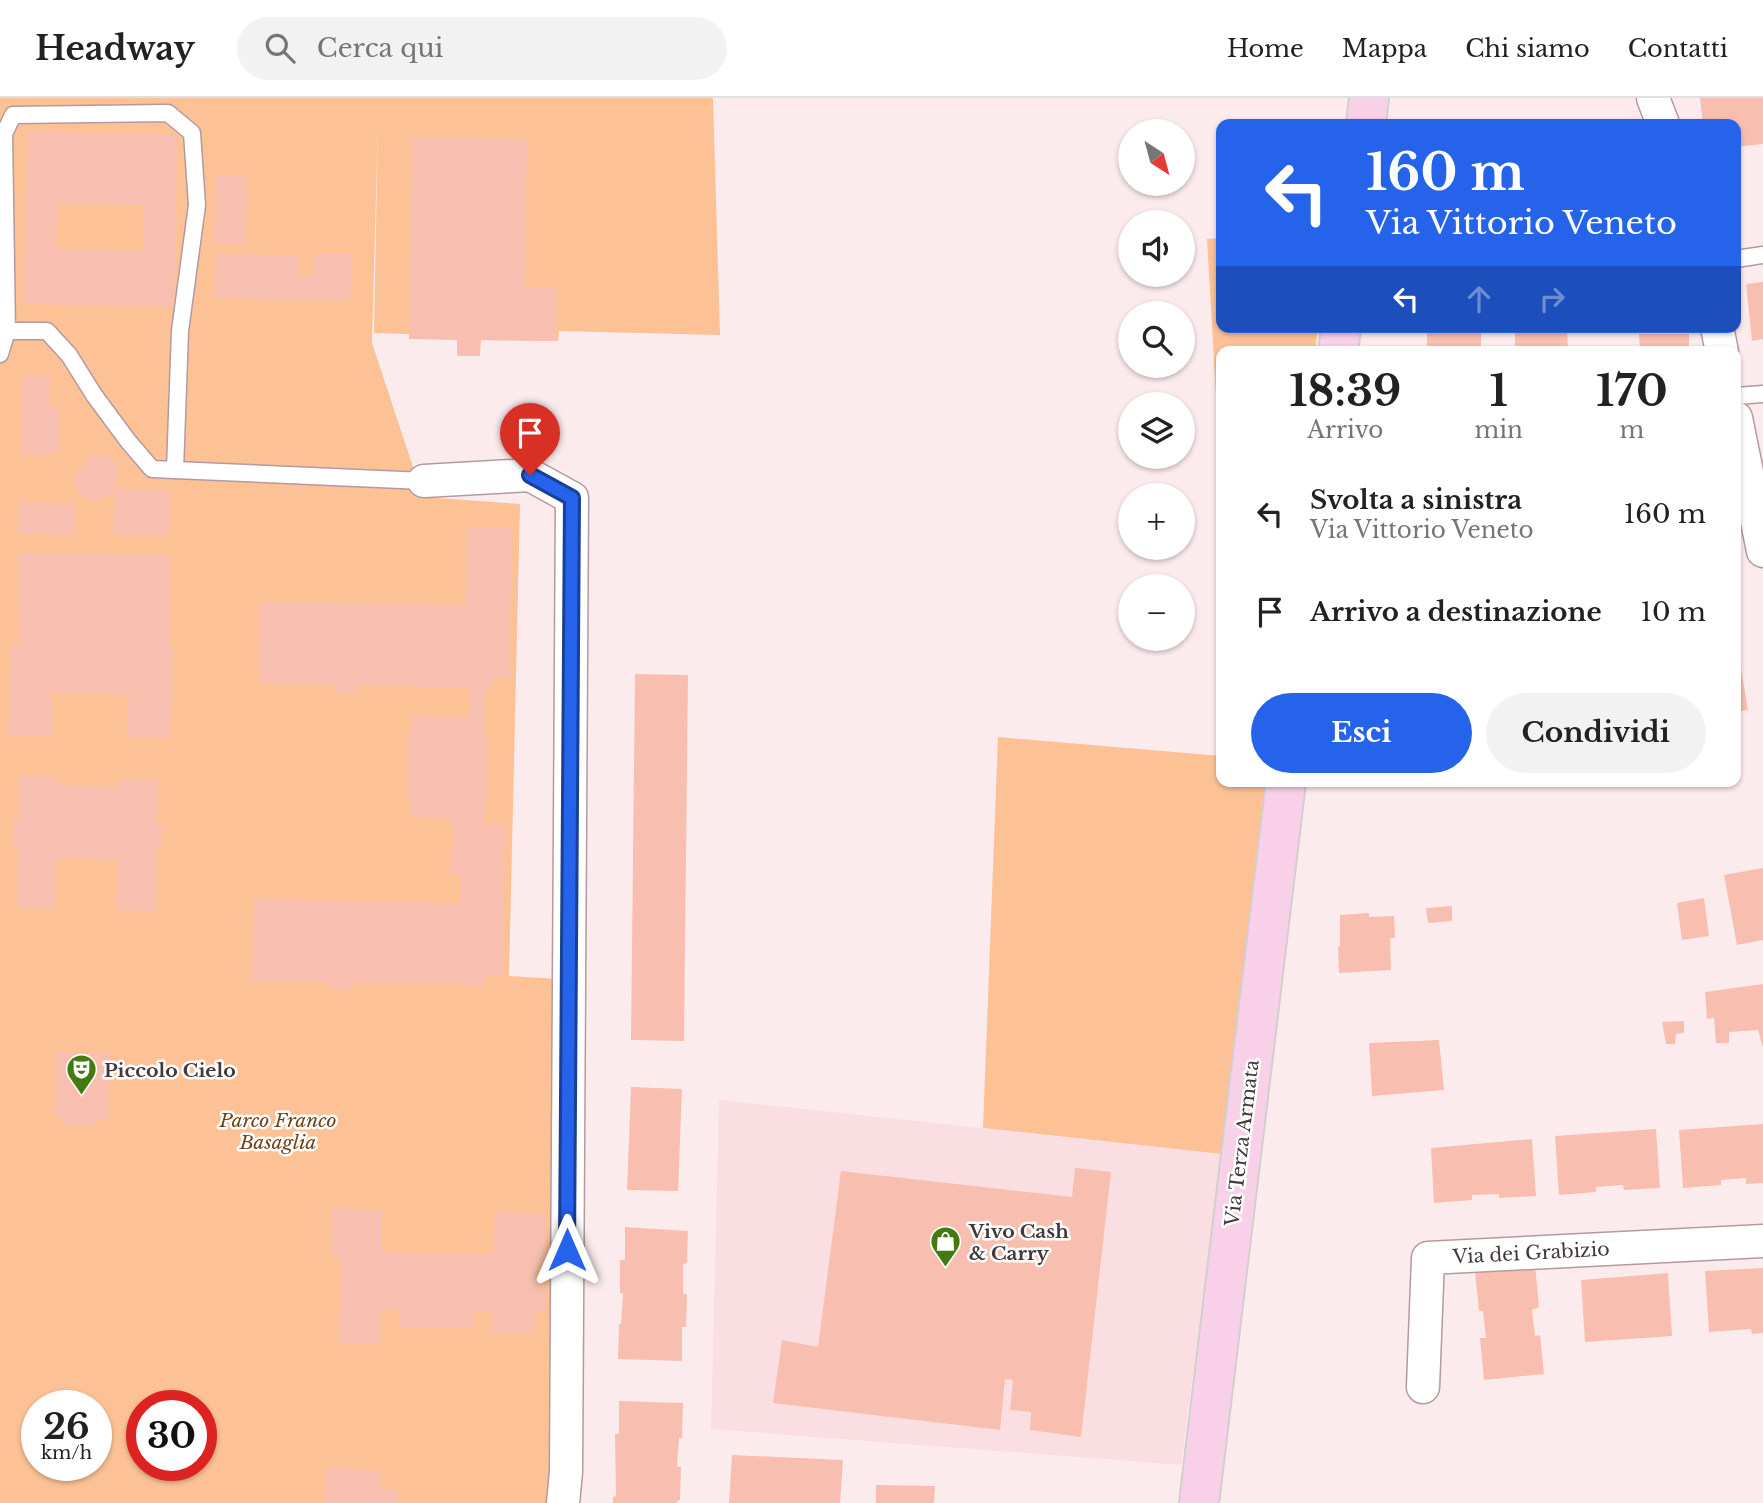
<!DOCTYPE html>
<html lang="it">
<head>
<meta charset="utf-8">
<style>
	:root { --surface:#fff; --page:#f2f2f2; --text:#222; --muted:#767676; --line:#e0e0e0; --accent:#2563eb }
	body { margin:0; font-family:"Libre Baskerville",serif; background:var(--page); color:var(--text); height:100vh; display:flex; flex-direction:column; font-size:26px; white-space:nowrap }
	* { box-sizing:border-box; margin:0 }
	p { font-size:23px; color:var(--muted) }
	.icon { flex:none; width:38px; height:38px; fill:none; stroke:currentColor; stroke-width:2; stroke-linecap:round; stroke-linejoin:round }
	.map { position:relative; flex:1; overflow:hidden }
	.panel { position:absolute; left:1216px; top:248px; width:525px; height:441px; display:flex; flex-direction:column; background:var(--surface); border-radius:14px; box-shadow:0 2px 5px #0004 }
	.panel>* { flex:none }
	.banner { position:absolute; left:1216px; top:21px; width:525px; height:214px; border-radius:14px; box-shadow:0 2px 5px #0004; background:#2563eb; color:#fff; overflow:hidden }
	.needle { width:46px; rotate:144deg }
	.buttons { position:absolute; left:1118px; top:21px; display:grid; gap:14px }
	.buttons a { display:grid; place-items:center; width:77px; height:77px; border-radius:50%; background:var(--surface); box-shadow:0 2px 5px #0004; font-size:35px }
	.speed { position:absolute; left:21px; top:1292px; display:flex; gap:14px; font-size:35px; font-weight:700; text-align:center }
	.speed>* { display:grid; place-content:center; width:91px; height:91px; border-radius:50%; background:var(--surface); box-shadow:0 2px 5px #0004; line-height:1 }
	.speed small { font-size:18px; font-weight:400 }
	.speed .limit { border:10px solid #d22; background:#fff; color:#111 }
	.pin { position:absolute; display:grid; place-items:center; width:60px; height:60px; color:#fff; margin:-72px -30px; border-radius:50% 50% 50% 0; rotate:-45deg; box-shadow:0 0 7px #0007 }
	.pin .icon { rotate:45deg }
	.me { position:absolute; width:77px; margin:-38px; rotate:0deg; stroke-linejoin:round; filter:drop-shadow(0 0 5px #0008) }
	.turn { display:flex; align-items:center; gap:24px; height:147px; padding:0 35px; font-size:32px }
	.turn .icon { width:91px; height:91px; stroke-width:2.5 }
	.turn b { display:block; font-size:49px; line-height:60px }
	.lanes { display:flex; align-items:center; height:66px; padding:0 35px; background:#0003; justify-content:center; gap:35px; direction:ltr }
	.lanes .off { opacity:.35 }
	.eta { display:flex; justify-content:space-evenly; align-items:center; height:119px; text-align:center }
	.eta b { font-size:42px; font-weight:700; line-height:49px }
	.button { display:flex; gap:14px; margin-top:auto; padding:14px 35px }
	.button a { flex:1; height:80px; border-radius:42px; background:var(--accent); color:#fff; font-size:28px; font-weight:700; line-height:80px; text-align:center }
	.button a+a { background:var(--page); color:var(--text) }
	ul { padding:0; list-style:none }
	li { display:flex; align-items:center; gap:21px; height:98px; padding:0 35px }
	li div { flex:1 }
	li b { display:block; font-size:26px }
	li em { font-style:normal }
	header { display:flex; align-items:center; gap:42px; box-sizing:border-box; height:98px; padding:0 35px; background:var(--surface); border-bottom:2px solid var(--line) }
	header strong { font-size:33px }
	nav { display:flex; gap:38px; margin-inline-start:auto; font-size:24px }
	.search { width:490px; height:63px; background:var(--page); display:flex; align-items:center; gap:18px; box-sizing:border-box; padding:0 24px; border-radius:38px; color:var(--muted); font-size:26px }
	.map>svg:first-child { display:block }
</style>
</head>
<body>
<header>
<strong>Headway</strong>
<div class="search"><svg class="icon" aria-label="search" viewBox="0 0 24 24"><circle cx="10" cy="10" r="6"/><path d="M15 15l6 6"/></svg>Cerca qui</div>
<nav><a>Home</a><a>Mappa</a><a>Chi siamo</a><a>Contatti</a></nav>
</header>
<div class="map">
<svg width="1763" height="1405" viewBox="0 0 1763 1405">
	<rect width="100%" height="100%" fill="#fcebed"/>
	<!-- built -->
	<path fill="#fbdee2" d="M719 1002 1222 1056 1181 1367 711 1331Z"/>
	<!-- green -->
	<g fill="#fcc296" fill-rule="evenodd">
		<path d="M0 0H713L720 237 559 233 558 243 481 242 480 258H458V242L409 241V236L374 235 378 24 372 245 423 399 520 406 509 878 559 881 548 1405H0ZM37 1307H96V1367H37ZM142 1307H201V1367H142Z"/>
		<path d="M1221 140 1222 229H1318L1315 254H1222L1221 384 1207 141Z"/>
		<path d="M998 639 1221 658 1222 684H1266L1222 1056 983 1030Z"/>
	</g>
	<!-- building -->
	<g fill="#f8bfb1" fill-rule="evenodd">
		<path d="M1700 0H1763V46L1736 49V26H1703Z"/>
		<path d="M28 33 177 37 174 209 23 206ZM58 106 144 107 143 153 56 151Z"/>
		<path d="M412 39 527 41 525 189 556 190V243L479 242V258L457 257V241H409Z"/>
		<path d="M216 78 247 79 246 147 214 146Z"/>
		<path d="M215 155 299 158V177L313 178V156H352L350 203 214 200Z"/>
		<path d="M1763 184V241L1752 243 1746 186Z"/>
		<path d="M1427 229H1481V251L1427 252Z"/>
		<path d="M1515 229H1567L1568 254H1515Z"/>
		<path d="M1639 236H1689V254H1640Z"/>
		<path d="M22 277H50L49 308 59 309V355H49V358L21 357Z"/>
		<path d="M91 357 110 359 121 374 116 376 115 392 102 402 85 401 75 389 76 373 89 363Z"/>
		<path d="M115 391 170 392 169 438 113 437Z"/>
		<path d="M19 404 75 405V437L18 436Z"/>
		<path d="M467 429 512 430 509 580 492 579V591H485L484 636H488L487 705H484V726L505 727 503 877H486V887L353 885V892L329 891 328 884 252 883 254 801 461 805V776H451L453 721 410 719 411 703H407L408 635 411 634 412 618 469 619 470 590 358 587 357 595H334V587L259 585 260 504 466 507Z"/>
		<path d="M18 455 169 457V549H173L170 640 127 639 128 600H132V597L67 595H47V599H53L52 638 8 637 11 545H20Z"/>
		<path d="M1739 559 1748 612 1736 614V560Z"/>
		<path d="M635 576 688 577 684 943 631 942Z"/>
		<path d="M19 678 58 679V687L119 689 120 681 158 682 157 725H162V750H157L155 813 116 812 118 762 56 760 54 811 17 810 18 747H12L13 721H19Z"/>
		<path d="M1763 770V842L1737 847 1724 777Z"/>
		<path d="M1704 800 1709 838 1682 842 1677 805Z"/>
		<path d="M1452 808V823L1428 825 1426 810Z"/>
		<path d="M1369 815V819L1394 818 1395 840H1390L1391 872 1339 875 1338 849 1340 848V817Z"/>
		<path d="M1763 886V950L1758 932 1729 934V945H1716L1714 920 1707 921 1705 894Z"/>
		<path d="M1684 923V935L1676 936 1675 946H1666L1662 924Z"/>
		<path d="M1439 942 1444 992 1372 998 1369 945Z"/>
		<path d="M56 954 109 955 108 1022H97L96 1028H65V1020H56Z"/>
		<path d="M631 989 682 991 678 1093 627 1092Z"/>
		<path d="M1763 1026V1085L1746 1086V1080L1721 1082V1087L1683 1090 1679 1032Z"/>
		<path d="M1656 1031 1660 1090 1624 1092 1623 1087 1596 1089V1094L1559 1097 1555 1038Z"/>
		<path d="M1532 1041 1536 1098 1499 1100V1096L1472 1097V1102L1434 1105 1431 1050Z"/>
		<path d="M1075 1070 1111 1074 1081 1339 1030 1332 1031 1314 1010 1312 1013 1282 1005 1281 1000 1332 773 1305 782 1242 818 1249 841 1073 1072 1099Z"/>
		<path d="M332 1110 382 1112V1154L493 1156 495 1113 546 1116 545 1167 536 1168V1188H546L545 1213H535V1236H492L491 1214 474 1213 473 1230 400 1229V1213L380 1211 379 1245H339L341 1159H331Z"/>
		<path d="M625 1129 688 1133 687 1165 683 1166V1196H687L686 1229H682V1263L618 1261 619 1226H621L623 1195H620V1162H625Z"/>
		<path d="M1535 1167 1539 1209 1532 1212 1535 1238 1540 1237 1544 1276 1484 1282 1480 1240H1486L1483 1213H1479L1475 1173Z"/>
		<path d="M1763 1170V1235L1752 1236 1751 1231 1709 1234 1705 1173Z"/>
		<path d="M1668 1175 1672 1238 1585 1244 1581 1182Z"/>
		<path d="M619 1303 683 1305 682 1340H679L677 1369H681L680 1402 677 1403 676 1405H613V1399L616 1398 615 1336H619Z"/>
		<path d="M732 1357 843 1362 840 1405H729Z"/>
		<path d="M326 1369 381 1373 380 1391H398L397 1405H325Z"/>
		<path d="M876 1387 935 1388 934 1405H876Z"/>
	</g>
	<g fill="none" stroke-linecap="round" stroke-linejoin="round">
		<defs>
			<g id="service">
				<path d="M1736 161 1763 157"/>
				<path d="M7 233H47L69 257 94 297 128 343 152 371 424 383"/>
				<path d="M0 256 7 233 4 36 13 17 168 15 192 35 197 107 180 233 175 372"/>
				<path d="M1736 298 1763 296"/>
			</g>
			<g id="minor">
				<path d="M1653 0 1663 26"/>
				<path d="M1717 229 1722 254"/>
				<path d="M1736 320 1763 453"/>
				<path d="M424 383 530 377 572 400 566 1374 563 1405"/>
				<path d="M1423 1289 1428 1160 1763 1143"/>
			</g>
			<g id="primary">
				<path d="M1366 26 1369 0"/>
				<path d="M1338 254 1341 229"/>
				<path d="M1199 1405 1286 684"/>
			</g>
		</defs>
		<!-- service casing -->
		<use href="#service" stroke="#b49a9e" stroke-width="19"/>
		<!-- minor casing -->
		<use href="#minor" stroke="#b49a9e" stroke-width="35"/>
		<!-- primary casing -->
		<use href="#primary" stroke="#d2cfd0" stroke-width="42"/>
		<!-- service -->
		<use href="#service" stroke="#fff" stroke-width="16"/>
		<!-- minor -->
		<use href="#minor" stroke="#fff" stroke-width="32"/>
		<!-- primary -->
		<use href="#primary" stroke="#f8d0e8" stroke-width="38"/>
	</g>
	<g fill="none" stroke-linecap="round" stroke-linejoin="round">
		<defs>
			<path id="route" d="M530 377 572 400 567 1152"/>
		</defs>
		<!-- route casing -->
		<use href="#route" stroke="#184099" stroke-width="18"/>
		<!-- route -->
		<use href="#route" stroke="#2563eb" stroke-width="12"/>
	</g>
	<!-- icons -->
	<defs>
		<symbol id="theatre-pin" viewBox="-11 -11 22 30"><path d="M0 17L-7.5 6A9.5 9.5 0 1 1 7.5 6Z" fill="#447b11" stroke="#fff"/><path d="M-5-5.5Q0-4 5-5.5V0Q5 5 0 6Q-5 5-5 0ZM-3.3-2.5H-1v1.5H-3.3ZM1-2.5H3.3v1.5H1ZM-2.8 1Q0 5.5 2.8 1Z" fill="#fff"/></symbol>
		<symbol id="shop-pin" viewBox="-11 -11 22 30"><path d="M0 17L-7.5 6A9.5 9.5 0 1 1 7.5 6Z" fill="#447b11" stroke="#fff"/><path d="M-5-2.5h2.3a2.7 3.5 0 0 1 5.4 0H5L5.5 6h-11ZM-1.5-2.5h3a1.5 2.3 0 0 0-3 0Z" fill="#fff"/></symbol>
	</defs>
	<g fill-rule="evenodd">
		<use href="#theatre-pin" x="64" y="954" width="35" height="47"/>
		<use href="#shop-pin" x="928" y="1126" width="35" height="47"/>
	</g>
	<g text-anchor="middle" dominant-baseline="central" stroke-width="5" stroke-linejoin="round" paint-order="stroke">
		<!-- poi labels -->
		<g font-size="19" font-weight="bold" fill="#44393a" stroke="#fff" text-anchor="start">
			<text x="104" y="972">Piccolo Cielo</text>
			<text x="969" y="1133">Vivo Cash<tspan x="969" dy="22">&amp; Carry</tspan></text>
		</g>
		<!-- park labels -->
		<g font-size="19" font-style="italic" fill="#714115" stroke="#fff">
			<text x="278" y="1022">Parco Franco<tspan x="278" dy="22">Basaglia</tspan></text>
		</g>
		<!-- street labels -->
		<g font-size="19" fill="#44393a" stroke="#fff">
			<text transform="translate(1242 1045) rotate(-83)">Via Terza Armata</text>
			<text transform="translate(1531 1155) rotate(-3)">Via dei Grabizio</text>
		</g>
	</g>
</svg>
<div class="buttons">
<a><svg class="needle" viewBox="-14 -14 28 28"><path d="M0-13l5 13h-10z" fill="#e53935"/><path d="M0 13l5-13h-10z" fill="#767676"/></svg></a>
<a><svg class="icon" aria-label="sound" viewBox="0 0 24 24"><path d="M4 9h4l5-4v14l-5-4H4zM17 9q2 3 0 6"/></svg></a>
<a><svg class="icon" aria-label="search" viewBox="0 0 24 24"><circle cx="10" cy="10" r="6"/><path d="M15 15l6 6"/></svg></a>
<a><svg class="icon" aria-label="layers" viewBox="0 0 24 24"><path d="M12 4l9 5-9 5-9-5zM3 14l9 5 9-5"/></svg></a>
<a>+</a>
<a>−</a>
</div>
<div class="speed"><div>26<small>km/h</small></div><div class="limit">30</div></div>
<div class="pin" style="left:530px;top:377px;background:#d93025"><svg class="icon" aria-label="arrive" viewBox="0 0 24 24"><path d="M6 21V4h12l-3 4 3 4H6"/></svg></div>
<svg class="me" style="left:567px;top:1152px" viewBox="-20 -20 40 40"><path d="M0-17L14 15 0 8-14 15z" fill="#2563eb" stroke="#fff" stroke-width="4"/></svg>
<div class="banner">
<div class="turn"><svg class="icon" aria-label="left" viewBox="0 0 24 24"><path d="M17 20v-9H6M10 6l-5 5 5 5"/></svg><div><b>160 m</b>Via Vittorio Veneto</div></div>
<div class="lanes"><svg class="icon" aria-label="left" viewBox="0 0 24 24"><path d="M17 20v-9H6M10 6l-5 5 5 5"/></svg><svg class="icon off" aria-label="ahead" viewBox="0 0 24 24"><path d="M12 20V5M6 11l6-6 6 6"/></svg><svg class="icon off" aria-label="right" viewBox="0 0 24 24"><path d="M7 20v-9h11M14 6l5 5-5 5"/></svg></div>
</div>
<section class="panel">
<div class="eta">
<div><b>18:39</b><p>Arrivo</p></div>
<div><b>1</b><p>min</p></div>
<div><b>170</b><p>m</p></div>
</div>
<ul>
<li><svg class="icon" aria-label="left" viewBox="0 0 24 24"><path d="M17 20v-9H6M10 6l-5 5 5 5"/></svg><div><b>Svolta a sinistra</b><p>Via Vittorio Veneto</p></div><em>160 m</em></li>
<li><svg class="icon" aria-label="arrive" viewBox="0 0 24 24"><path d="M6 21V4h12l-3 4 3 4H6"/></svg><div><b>Arrivo a destinazione</b></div><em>10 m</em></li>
</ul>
<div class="button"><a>Esci</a><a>Condividi</a></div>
</section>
</div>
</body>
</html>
